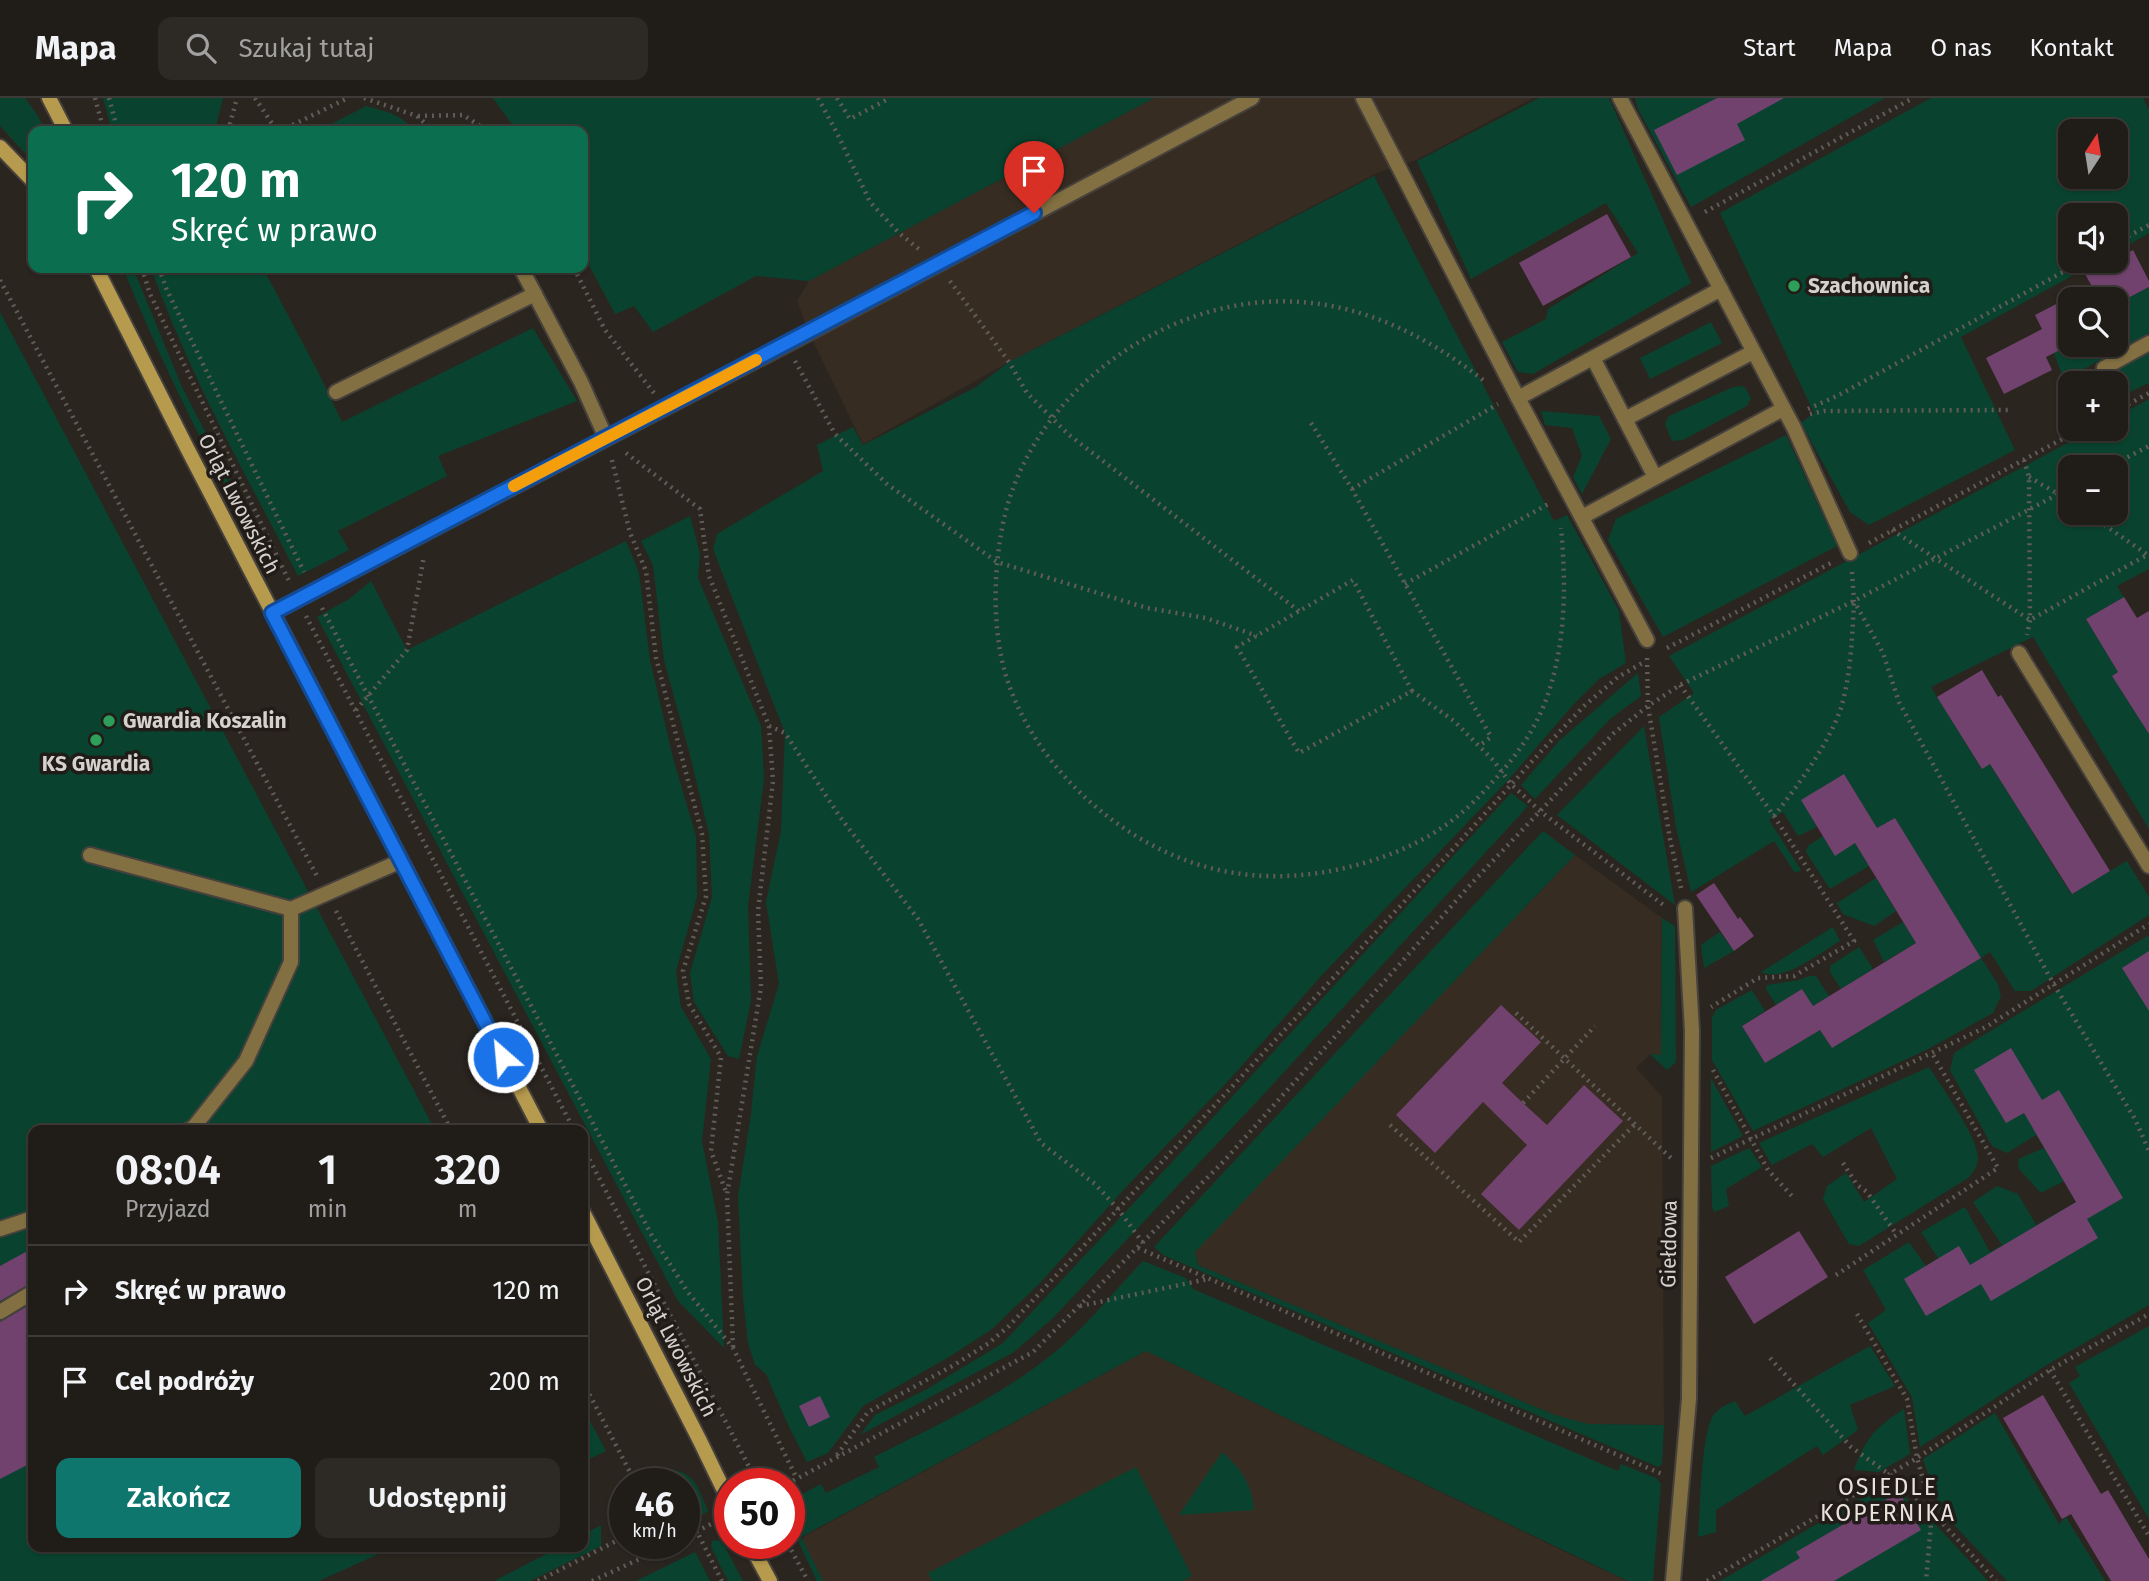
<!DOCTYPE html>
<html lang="pl">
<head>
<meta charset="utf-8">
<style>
	:root { --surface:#201c18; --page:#2d2925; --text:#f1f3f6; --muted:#a2a1a2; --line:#3d3a37; --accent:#0f766e }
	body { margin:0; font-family:"Fira Sans",sans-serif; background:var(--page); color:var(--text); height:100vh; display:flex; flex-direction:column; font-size:26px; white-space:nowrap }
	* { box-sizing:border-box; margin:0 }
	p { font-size:23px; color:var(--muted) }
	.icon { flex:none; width:38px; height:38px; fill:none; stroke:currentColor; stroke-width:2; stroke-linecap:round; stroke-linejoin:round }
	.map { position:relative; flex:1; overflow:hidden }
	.sheet { position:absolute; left:28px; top:1027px; width:560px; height:427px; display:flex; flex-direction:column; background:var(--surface); border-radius:14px; box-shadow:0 2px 5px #0004,0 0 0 2px var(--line) }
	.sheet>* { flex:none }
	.guide { position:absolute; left:28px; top:28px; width:560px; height:147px; border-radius:14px; box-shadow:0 2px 5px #0004,0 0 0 2px var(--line); background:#0b6e4f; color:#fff; overflow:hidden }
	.needle { width:46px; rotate:12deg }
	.fabs { position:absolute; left:2058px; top:21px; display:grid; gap:14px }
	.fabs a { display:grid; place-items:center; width:70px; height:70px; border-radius:14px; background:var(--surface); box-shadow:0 2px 5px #0004,0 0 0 2px var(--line); font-size:35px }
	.speed { position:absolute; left:609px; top:1370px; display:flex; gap:14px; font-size:35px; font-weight:700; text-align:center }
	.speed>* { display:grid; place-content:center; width:91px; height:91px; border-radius:50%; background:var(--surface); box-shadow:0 2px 5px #0004,0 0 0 2px var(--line); line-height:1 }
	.speed small { font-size:18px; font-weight:400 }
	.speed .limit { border:10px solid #d22; background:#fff; color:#111 }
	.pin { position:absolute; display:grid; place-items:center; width:60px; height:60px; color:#fff; margin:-72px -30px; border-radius:50% 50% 50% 0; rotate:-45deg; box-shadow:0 0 7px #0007 }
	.pin .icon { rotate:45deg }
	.me { position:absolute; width:77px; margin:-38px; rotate:333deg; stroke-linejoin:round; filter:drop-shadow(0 0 5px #0008) }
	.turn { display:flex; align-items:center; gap:24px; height:147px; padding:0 28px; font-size:32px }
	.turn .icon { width:91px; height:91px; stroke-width:2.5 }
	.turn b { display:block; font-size:49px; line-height:60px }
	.eta { display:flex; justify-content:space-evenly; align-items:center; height:119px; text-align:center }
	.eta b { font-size:42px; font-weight:600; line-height:49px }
	.primary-button { display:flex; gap:14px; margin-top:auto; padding:14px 28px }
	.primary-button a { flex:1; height:80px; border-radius:14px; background:var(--accent); color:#fff; font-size:28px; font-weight:600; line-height:80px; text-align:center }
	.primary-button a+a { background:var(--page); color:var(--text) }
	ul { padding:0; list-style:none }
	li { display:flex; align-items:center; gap:21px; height:91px; padding:0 28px; border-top:2px solid var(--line) }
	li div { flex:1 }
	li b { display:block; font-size:26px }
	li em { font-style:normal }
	header { display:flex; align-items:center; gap:42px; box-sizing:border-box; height:98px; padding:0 35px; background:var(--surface); border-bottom:2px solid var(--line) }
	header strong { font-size:33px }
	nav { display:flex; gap:38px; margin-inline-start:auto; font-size:24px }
	.search { width:490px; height:63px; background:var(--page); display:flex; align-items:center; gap:18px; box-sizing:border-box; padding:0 24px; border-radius:14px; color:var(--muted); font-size:26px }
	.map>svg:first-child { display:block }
</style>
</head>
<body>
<header>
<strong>Mapa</strong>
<div class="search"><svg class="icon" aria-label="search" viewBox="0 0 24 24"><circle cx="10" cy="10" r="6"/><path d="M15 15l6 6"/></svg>Szukaj tutaj</div>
<nav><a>Start</a><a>Mapa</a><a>O nas</a><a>Kontakt</a></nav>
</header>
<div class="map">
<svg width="2149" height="1483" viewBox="0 0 2149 1483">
	<rect width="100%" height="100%" fill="#2b2520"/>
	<!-- built -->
	<g fill="#362c22">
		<path d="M1154 0H1533L1416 62 1379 74 1009 264 863 346 809 235 797 203 809 183Z"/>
		<path d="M1575 757 1662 820 1661 958 1650 956 1636 970 1662 999 1664 1327 1588 1326 1555 1317 1198 1167 1195 1153Z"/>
		<path d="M1146 1253 1599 1470 1628 1483H823L801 1440Z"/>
	</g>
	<!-- green -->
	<g fill="#09432f" fill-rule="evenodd">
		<path d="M0 0H25L38 18 45 33H33V64L0 28Z"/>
		<path d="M103 0H223L215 33H112Z"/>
		<path d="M493 0H1154L809 183 756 178 653 234 634 208 615 216 583 156V33H517Z"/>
		<path d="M1539 0H1609L1691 185 1533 276 1518 274 1502 244 1546 221 1548 211 1638 155 1606 105 1471 181 1417 63Z"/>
		<path d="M1635 0H1885L1691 109 1638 11Z"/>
		<path d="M1931 0H2143L2149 12V135L2116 154V117H2070V163H2099L1961 239 2015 352 1869 427 1850 414 1801 325 1814 315 1720 115ZM2070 33H2116V79H2070Z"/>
		<path d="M366 8C384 13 403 16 413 33H318Z"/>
		<path d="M1374 78 1554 423 1567 417 1619 513 1626 565 1599 581 1573 607 1510 680 1321 878 1230 981 1127 1088 1040 1185 992 1231 949 1259 863 1308 828 1355 807 1364 789 1329 766 1276 755 1267 748 1245 743 1200 738 1099 751 1016 757 958 779 886 766 804 781 733 785 635 713 451 717 436 823 373 817 347 853 329 863 347 976 289 1009 264Z"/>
		<path d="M123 170H133L182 289 277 471 267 468C215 370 164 273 123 170Z"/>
		<path d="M151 170H263L317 272 342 324 533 230 577 303 438 358 447 378 338 433 349 452 298 478C246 377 189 277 151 170Z"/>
		<path d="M2149 189V235L2064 282 2054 255 2070 247H2116V206Z"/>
		<path d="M0 214 435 1032H33V1449H394L319 1483H0Z"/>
		<path d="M1711 224 1722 245 1650 281 1640 260Z"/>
		<path d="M2149 254V285L2128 295 2116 271Z"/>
		<path d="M1744 288 1751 300 1747 308 1683 342 1672 343 1665 326 1669 318 1733 289Z"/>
		<path d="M2149 301V471L2117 488 2124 499 2086 521 2118 574 2112 578 2149 636V731L2033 539 1931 589 1981 670 1990 666 2071 796 2127 763 2149 799V817L2031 893H2015L1990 854 1981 860 1998 886 2001 898 1993 915 1928 951 1753 1033 1712 962V920L1716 912 1752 892 1765 913 1742 928 1765 965 1820 932 1832 950 1981 860 1895 720 1877 730 1844 676 1802 702 1817 729 1798 738 1783 714 1769 722 1801 772 1795 775 1774 743 1691 794 1676 729 1659 619 1694 595 1669 558 2094 331H2116V319ZM2070 369H2116V415H2070Z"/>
		<path d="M1541 313 1599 318 1611 341 1582 396 1573 379 1582 358 1572 330 1545 327Z"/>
		<path d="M1786 337 1837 448 1663 539 1608 442 1616 421Z"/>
		<path d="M690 418 700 456 698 480 761 628 764 680 748 808 751 903 739 961 728 958 694 904 690 875 712 799 709 736 690 657 664 562 653 467 641 443Z"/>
		<path d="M626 443 639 475 650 562 673 660 696 738 697 799 676 873 681 909 711 961 702 1043 718 1124 724 1250 678 1203 317 519 349 501 371 483 407 552Z"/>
		<path d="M1638 575 1641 598 1610 621 1535 701 1521 687 1559 643Z"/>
		<path d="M1644 628 1675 807 1557 717Z"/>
		<path d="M1511 695 1528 708 1263 997 1053 1220 1014 1254 860 1337 875 1317 927 1291 1003 1245 1173 1063Z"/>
		<path d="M1543 733 1575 757 1195 1154 1198 1167 1555 1317 1588 1326 1664 1327 1662 1366 1658 1369 1163 1157 1154 1149Z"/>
		<path d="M1823 738 1835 757 1855 745 1869 768 1830 791 1806 754 1808 748Z"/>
		<path d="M1876 780 1896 813 1874 828 1843 816 1837 805Z"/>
		<path d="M1662 820 1675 828 1676 964 1667 972 1650 956 1661 957Z"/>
		<path d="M1903 824 1916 845 1884 864 1873 842Z"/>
		<path d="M1833 829 1840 843C1821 854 1784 885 1761 874Z"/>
		<path d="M1720 834 1734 853 1704 870 1701 847Z"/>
		<path d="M2149 837V1207L2045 1268 1920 1349 1912 1299 1868 1225 1886 1212 1863 1172 1909 1144 1926 1168 1938 1160 1921 1134 1965 1109 1990 1154 2002 1147 1973 1104 1997 1088 2018 1096 2036 1127 2076 1104 2064 1083 2041 1095 2019 1071 2018 1061 2044 1050 2036 1037 2007 1055 1992 1048 1950 972 1954 955Z"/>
		<path d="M1859 849 1873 871 1841 891 1830 874V868Z"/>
		<path d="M1809 878H1816L1829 898 1813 908 1802 891 1776 907 1766 891 1767 887 1799 882Z"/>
		<path d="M1929 969C1941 988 1979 1041 1978 1061 1977 1069 1973 1075 1968 1080L1859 1148 1849 1146 1823 1101 1827 1088 1846 1075 1864 1104 1897 1081 1871 1030 1823 1059 1812 1046 1772 1067 1759 1045Z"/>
		<path d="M1711 980 1743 1038 1711 1054Z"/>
		<path d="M1749 1050 1762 1069 1726 1091 1729 1108 1714 1114 1712 1108 1711 1068Z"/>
		<path d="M1143 1163 1186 1180 1193 1191 1618 1373 1621 1366 1656 1380 1661 1386 1653 1483H1628L1146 1253 801 1439 823 1483H817L789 1424V1403L821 1386 826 1395 879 1369 874 1359C939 1326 1007 1296 1062 1248 1091 1223 1117 1190 1143 1163Z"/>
		<path d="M2149 1228V1421L2069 1285 2080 1278 2075 1269Z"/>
		<path d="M1870 1248 1895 1288 1850 1307 1858 1332 1823 1357 1817 1348 1716 1412V1434L1698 1439C1700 1413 1701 1337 1713 1318 1717 1311 1727 1306 1735 1303L1745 1318Z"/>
		<path d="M583 1310 606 1353 583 1364Z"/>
		<path d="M1904 1311 1910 1356 1879 1374 1854 1372C1865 1340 1876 1329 1904 1311Z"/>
		<path d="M1995 1315 2059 1426 2066 1419 2105 1483H2007L1941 1413 1923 1361Z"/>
		<path d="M1222 1354C1241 1370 1252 1387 1254 1412L1179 1417Z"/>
		<path d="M1136 1369 1192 1478 1183 1483H932L928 1475Z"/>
		<path d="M668 1371C696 1374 698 1390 708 1413L695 1422 684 1413V1386H653L648 1382Z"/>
		<path d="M1888 1384 1937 1428 1988 1483H1720Z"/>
		<path d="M601 1427V1448L530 1483H494L560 1449H583V1437Z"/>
		<path d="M719 1442 725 1449 743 1483H728L711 1449 712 1443Z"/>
		<path d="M695 1454 710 1483H636Z"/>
	</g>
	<!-- building -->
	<g fill="#71426e">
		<path d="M1717 0H1784L1737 26 1745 42 1677 77 1654 32Z"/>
		<path d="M1607 116 1631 159 1543 208 1519 165Z"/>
		<path d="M2133 152 2149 183V189L2126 201H2099L2085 176 2112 163H2116V161Z"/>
		<path d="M2070 199V247L2046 259 2052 272 2004 296 1986 260 2042 231 2035 217Z"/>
		<path d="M2124 499 2137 520 2149 513V636L2112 578 2118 574 2086 521Z"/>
		<path d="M1982 572 1998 599 2001 597 2110 773 2072 796 1990 666 1982 671 1937 599Z"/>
		<path d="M1844 676 1877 730 1895 720 1981 860 1832 950 1820 932 1765 965 1742 928 1802 891 1813 908 1916 845 1855 745 1835 758 1801 702Z"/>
		<path d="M1714 785 1738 821 1740 819 1754 838 1734 853 1696 797Z"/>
		<path d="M2149 853V913L2122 870Z"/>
		<path d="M1501 907 1541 944 1502 985 1523 1005 1547 1027 1584 987 1623 1023 1519 1132 1481 1096 1527 1047 1483 1004 1435 1055 1396 1017Z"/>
		<path d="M2011 950 2042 1002 2059 992 2123 1100 2087 1121 2098 1140 1991 1203 1981 1186 1926 1218 1904 1181 1959 1148 1970 1167 2076 1104 2024 1015 2006 1025 1974 972Z"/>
		<path d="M1799 1133 1828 1179 1754 1226 1725 1179Z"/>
		<path d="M33 1150V1184L0 1203V1168Z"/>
		<path d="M33 1205V1364L0 1381V1224Z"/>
		<path d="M2043 1297 2101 1396 2108 1392 2149 1461V1483H2111L2071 1416 2062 1421 2003 1320Z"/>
		<path d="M820 1298 830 1319 809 1329 799 1308Z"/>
		<path d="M1899 1394 1921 1432 1834 1483H1761L1800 1460 1796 1454Z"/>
	</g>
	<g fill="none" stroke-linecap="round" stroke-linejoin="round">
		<defs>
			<g id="service">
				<path d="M1363 0 1518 300 1647 542"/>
				<path d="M1620 0 1794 330 1850 455"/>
				<path d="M521 170 581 284 606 340"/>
				<path d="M1593 260 1655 379"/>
				<path d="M2104 270 2149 245"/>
				<path d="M336 294 535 196"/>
				<path d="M1518 300 1721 191"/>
				<path d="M1625 321 1753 254"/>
				<path d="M1582 419 1783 311"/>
				<path d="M272 515 809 235 1252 0"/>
				<path d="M2019 555 2149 768"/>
				<path d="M188 1032 193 1030 246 963 291 864V811L401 763"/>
				<path d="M0 1131 33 1120"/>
				<path d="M0 1214 33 1194"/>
			</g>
			<path id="pedestrian" d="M90 757 291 811"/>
			<path id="minor" d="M1673 1483 1689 1301 1692 933 1685 810"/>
			<g id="secondary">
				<path d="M49 0 66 33"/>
				<path d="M0 49 33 83"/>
				<path d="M96 170 187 350 541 1032"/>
				<path d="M583 1114 700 1343 730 1405"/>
				<path d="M750 1446 770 1483"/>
			</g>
		</defs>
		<!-- service casing -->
		<use href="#service" stroke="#46413c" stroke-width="18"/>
		<!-- pedestrian casing -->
		<use href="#pedestrian" stroke="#46413c" stroke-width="18"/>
		<!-- minor casing -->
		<use href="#minor" stroke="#46413c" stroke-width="18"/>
		<!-- secondary casing -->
		<use href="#secondary" stroke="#46413c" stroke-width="18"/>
		<!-- path -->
		<g stroke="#615c57" stroke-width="4.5" stroke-dasharray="2 5" stroke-linecap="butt">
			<path d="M95 0 104 33"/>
			<path d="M109 0 118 33"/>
			<path d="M255 0 277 33"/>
			<path d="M364 0 417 18 434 33"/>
			<path d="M818 0 837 35 870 104 899 135 920 152"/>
			<path d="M837 0 850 21 890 0"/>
			<path d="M418 18 463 17 488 33"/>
			<path d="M228 33 237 0"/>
			<path d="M280 33 348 0"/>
			<path d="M1705 114 1913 0"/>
			<path d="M2116 145 2149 127"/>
			<path d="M142 170 150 196 290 485"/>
			<path d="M159 170 166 190 304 474"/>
			<path d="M574 170 605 232 654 295"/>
			<path d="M0 182 317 778"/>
			<path d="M950 183 1009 264 1027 295 1069 337 1299 513"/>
			<path d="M795 263 835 336 887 386 997 464 1147 510 1206 520 1257 538"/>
			<path d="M1483 282C1389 208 1284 178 1170 228 1085 266 1016 343 1001 436 994 478 993 525 1003 567 1028 668 1131 760 1235 775 1278 782 1323 777 1364 765 1415 750 1453 728 1488 689 1515 660 1537 631 1549 593 1566 541 1566 484 1561 430"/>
			<path d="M1808 311 1839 297 2083 163"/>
			<path d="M2116 313 2149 295"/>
			<path d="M1810 316 1824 313 2009 312"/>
			<path d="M1311 325 1352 391 1491 639 1479 648"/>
			<path d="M626 355 700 411 709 478 769 628 773 683 758 813 761 889 727 1097 733 1249"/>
			<path d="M612 362 630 435 646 473 656 560 702 736 706 798 683 873 689 906 721 959 711 1053 726 1094"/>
			<path d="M2024 362 2029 379 2030 522 2027 537"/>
			<path d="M2109 369 2149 348"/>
			<path d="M2029 379 2070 403"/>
			<path d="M1352 391 1498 306"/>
			<path d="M2087 415 2148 457"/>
			<path d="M1892 432 2030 522 2147 457"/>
			<path d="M1869 445 2081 331"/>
			<path d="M1852 474 1854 503 1883 555 1899 604 2053 885 2135 1021 2149 1053"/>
			<path d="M1405 486 1550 405"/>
			<path d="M322 510 651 1136 687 1193 733 1250 797 1381"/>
			<path d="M306 518 574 1032"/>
			<path d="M1667 550 1833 464"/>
			<path d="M1647 560 1648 608 1670 741 1681 790"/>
			<path d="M1680 587 1774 718 1854 843 1794 878 1758 880 1711 909"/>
			<path d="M1412 593 1353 482 1237 549 1299 655 1412 593 1454 623 1493 662 1511 686 1540 713 1666 809"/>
			<path d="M356 612 407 552 424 458"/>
			<path d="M769 628 785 635 840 719 918 821 1041 1045 1095 1086 1118 1111 1143 1145"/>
			<path d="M1774 718C1798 687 1826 650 1840 613 1851 579 1852 540 1854 505"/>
			<path d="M336 813 451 1032"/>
			<path d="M1516 915 1671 1060"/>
			<path d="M1713 972 1768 1072 1792 1098"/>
			<path d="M1523 1005 1595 928"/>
			<path d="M1390 1027 1519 1144 1634 1027"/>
			<path d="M583 1049 758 1386"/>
			<path d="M1711 1060 1986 929 2149 826"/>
			<path d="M1843 1065 1857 1087 1867 1094 1897 1137"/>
			<path d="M1138 1150 1662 1376"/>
			<path d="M1836 1177 1998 1070 1932 955"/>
			<path d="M1080 1208 1208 1181"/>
			<path d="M1857 1216 1907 1301 1917 1360 1932 1414 1996 1483"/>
			<path d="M1770 1260 1851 1349 1889 1376 1932 1414 1926 1483"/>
			<path d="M2050 1272 2149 1438"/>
			<path d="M583 1284 632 1378 641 1386"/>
			<path d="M837 1357 868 1314 954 1267 989 1245 1009 1228 1444 761 1545 649 1584 608 1618 579 1644 564"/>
			<path d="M787 1386 1033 1254 1224 1063 1472 785 1614 635 1648 608 1680 587 1854 503 2070 390"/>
			<path d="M684 1423 697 1434 722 1483"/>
			<path d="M684 1440 721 1421"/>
			<path d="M788 1446 808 1483"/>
			<path d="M538 1483 620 1441H625"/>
			<path d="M592 1483 672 1446"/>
			<path d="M1707 1483 1917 1360 2050 1272 2149 1216"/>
		</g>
		<!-- service -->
		<use href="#service" stroke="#827042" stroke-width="14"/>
		<!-- pedestrian -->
		<use href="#pedestrian" stroke="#827042" stroke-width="14"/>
		<!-- minor -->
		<use href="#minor" stroke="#827042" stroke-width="14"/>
		<!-- secondary -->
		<use href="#secondary" stroke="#b69a4d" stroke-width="14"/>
	</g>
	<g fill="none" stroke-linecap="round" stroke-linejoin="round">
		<defs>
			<path id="route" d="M503 959 272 515 1034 115"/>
		</defs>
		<!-- route casing -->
		<use href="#route" stroke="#114b97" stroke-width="18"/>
		<!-- route -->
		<use href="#route" stroke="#1a73e8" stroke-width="12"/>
		<!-- slow -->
		<path stroke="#f59e0b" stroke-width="12" d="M514 388 756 262"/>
	</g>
	<!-- markers -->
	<g fill="#2e9e5b" stroke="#211c17" stroke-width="2.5">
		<circle cx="1794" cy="188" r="7"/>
		<circle cx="109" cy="623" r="7"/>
		<circle cx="96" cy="642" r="7"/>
	</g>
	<g text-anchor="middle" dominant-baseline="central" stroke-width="7" stroke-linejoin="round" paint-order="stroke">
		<!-- poi labels -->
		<g font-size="21" font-weight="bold" fill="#d5d1ce" stroke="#211c17" text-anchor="start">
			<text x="1808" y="188">Szachownica</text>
			<text x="123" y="623">Gwardia Koszalin</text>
			<text x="96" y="666" text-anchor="middle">KS Gwardia</text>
		</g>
		<!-- street labels -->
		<g font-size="21" fill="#d5d1ce" stroke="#211c17">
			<text transform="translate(239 406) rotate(63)">Orląt Lwowskich</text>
			<text transform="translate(1669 1146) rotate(-89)">Giełdowa</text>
			<text transform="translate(676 1249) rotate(63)">Orląt Lwowskich</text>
		</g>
		<!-- neighbourhood labels -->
		<g font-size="23" letter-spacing="2" fill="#eae3dc" stroke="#211c17">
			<text x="1888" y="1389">OSIEDLE<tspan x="1888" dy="26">KOPERNIKA</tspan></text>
		</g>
	</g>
</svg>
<div class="fabs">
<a><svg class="needle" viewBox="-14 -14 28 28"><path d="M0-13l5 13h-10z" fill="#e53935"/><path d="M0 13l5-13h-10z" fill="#a2a1a2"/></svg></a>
<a><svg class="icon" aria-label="sound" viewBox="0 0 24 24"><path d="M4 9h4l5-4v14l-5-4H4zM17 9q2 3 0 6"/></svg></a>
<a><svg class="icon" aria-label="search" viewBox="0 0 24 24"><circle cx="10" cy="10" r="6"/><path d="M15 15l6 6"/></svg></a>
<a>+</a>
<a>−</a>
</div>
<div class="speed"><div>46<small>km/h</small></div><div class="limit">50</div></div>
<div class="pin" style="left:1034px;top:115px;background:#d93025"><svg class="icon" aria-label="arrive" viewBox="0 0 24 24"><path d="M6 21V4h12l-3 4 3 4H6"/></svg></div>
<svg class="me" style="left:503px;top:959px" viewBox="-20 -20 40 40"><circle r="17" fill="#1a73e8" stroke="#fff" stroke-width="3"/><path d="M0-11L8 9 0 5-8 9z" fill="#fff"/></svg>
<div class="guide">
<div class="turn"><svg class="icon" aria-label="right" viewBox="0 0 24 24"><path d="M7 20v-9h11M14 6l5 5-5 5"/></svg><div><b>120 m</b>Skręć w prawo</div></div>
</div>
<section class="sheet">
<div class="eta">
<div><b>08:04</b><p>Przyjazd</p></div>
<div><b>1</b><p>min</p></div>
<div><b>320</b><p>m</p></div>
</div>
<ul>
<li><svg class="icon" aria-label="right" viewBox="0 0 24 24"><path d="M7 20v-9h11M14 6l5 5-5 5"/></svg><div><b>Skręć w prawo</b></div><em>120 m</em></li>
<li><svg class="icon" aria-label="arrive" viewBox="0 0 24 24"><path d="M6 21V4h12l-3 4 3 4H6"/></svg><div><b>Cel podróży</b></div><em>200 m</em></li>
</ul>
<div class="primary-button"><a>Zakończ</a><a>Udostępnij</a></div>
</section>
</div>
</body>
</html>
